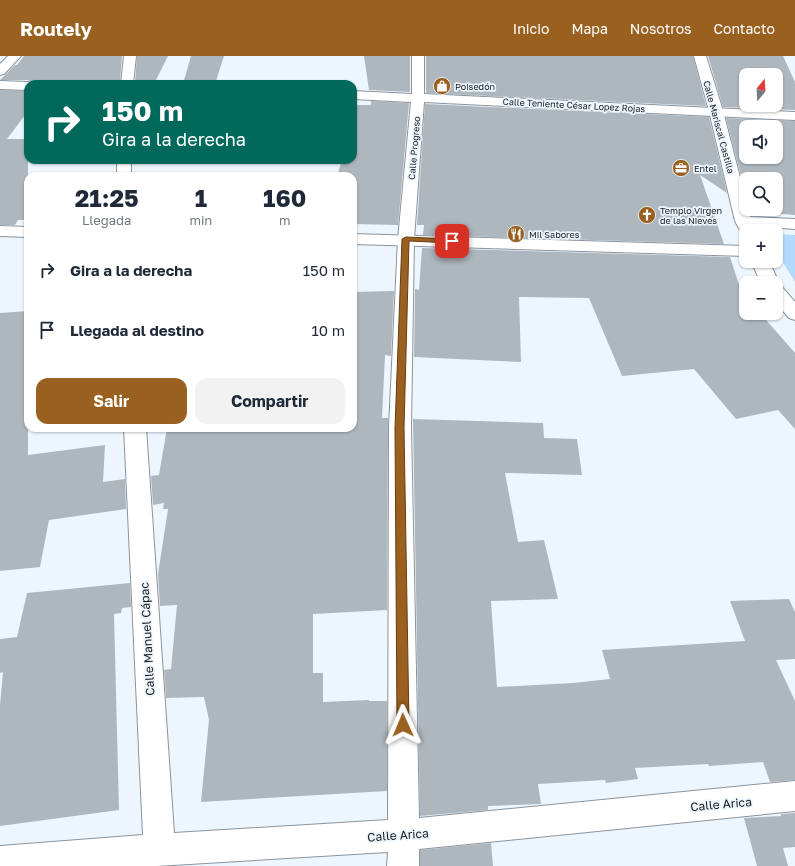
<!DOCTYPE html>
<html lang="es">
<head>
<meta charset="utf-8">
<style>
	:root { --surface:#fff; --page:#f2f2f3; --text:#1f2937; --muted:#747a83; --accent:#9a601f }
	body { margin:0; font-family:"Golos Text",sans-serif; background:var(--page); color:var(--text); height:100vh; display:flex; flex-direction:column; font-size:15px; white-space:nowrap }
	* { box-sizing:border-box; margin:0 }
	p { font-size:13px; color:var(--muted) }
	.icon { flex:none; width:22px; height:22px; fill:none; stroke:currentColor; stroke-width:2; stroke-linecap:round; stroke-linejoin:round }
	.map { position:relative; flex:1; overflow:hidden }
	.side { position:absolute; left:24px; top:116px; width:333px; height:260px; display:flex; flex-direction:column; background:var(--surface); border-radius:12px; box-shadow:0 1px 3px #0004 }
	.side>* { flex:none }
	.top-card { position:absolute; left:24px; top:24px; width:333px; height:84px; border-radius:12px; box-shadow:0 1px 3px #0004; background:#00695c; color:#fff; overflow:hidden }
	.needle { width:26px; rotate:18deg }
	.controls { position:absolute; left:739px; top:12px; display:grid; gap:8px }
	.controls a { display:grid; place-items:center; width:44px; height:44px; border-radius:8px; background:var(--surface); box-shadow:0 1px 3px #0004; font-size:20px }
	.pin { position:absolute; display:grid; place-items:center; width:34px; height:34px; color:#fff; margin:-17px; border-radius:8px; box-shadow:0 2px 6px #0006 }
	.me { position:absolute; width:44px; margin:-22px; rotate:359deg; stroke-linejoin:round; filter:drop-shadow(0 0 3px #0008) }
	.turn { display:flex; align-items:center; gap:14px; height:84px; padding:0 12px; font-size:18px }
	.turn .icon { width:52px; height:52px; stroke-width:2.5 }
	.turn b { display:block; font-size:28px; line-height:34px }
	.eta { display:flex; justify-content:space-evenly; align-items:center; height:68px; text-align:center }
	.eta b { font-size:24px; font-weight:700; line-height:28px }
	.action { display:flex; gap:8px; margin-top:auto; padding:8px 12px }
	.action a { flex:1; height:46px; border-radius:12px; background:var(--accent); color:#fff; font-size:16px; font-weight:700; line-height:46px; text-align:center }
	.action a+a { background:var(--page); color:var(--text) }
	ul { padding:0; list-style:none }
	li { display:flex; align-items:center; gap:12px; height:60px; padding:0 12px }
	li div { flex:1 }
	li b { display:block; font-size:15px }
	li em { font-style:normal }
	header { display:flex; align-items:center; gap:24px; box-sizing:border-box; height:56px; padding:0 20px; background:var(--accent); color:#fff }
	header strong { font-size:19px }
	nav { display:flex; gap:22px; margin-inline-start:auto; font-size:14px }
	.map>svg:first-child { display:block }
</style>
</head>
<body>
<header>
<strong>Routely</strong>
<nav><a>Inicio</a><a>Mapa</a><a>Nosotros</a><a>Contacto</a></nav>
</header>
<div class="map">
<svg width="795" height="810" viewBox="0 0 795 810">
	<rect width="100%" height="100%" fill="#edf6fe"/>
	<!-- green -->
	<path fill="#b3dafc" d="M776 178 795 179V226L776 195Z"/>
	<!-- building -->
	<g fill="#aeb6be" fill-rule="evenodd">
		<path d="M24 0H122L120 24 55 26 53 28H34L28 24H0L15 9H17Z"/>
		<path d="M137 0H168L154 28 135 27Z"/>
		<path d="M191 0H224L215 28H183Z"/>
		<path d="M364 0H410V36L369 34Z"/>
		<path d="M426 0H693L706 50 426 37Z"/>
		<path d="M708 0H783L795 26V54L723 51ZM746 19H776V49H746Z"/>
		<path d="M0 34 28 35V55L7 83H28V164H18L15 169H0Z"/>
		<path d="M371 45 409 47 398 169 353 168V120H337L342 104H353V66L357 49H371Z"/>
		<path d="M425 48 709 61 727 137 700 119 724 188 423 179 424 169H417Z"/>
		<path d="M726 62 795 65V159L756 156 752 153H776V123H746V139ZM746 71H776V101H746Z"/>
		<path d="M422 192 730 201 742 238 746 242V257H760L795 297V373L778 354 736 363 694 313 622 320 589 242 519 241 521 306 414 301 415 235V233L419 234Z"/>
		<path d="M394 235 391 300 385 299 382 362H388L387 554 313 558V617H323V646L369 644V645H387V735L201 746 209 664 204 641 166 642 164 614 171 613 177 549 160 550 158 518 168 453H163L164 447 153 449 151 420 159 419 167 372H353V236Z"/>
		<path d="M28 255V399L105 389 103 426 125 423 126 453 49 464 40 511 0 515V257Z"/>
		<path d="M413 363 543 367 544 382 577 383 582 419 505 417 518 486 544 484 558 543 491 545 497 631 573 627 610 623 602 594 745 585 730 545 789 543 795 556V603L776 604 795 645V724L770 726 763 706 709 710 708 708 635 712 638 723 606 727 605 724 538 728 541 748 488 750V754L420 760Z"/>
		<path d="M130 527 131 551 122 552 121 557 114 558 119 754 0 770V649L3 616 0 617V583L17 581 27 537Z"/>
		<path d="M795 757V791L783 792 788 810H757L744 762 781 760V758Z"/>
		<path d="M491 787 493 810H420V794Z"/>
	</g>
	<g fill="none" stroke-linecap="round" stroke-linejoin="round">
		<defs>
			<g id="street">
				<path d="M8 0H21L4 18 0 19V8Z"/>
				<path d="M124 0H136L133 28H121Z"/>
				<path d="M412 0H424V38L795 56V64L424 46 414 183 411 371 419 762 795 725V755L419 793V810H387L388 796 156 810H0V790L143 779 124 372H146L174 777 388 764 389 371 398 183 411 46 353 43V35L412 38Z"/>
				<path d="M0 25 28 26 33 28H28V34L0 33Z"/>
				<rect x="117" y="104" width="14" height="16"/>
			</g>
			<g id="secondary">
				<path d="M694 0H706L723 55 746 145V153H748L750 161 795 163V173L754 170 756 175H746V179L742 178 735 165 709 55Z"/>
				<path d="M0 170 28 171V181L0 180Z"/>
				<path d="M353 178 746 190V200L353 188Z"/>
				<path d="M751 205H769L779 227 777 230 782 231 795 246V264L789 262 776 247V227H761Z"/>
			</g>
		</defs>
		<!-- street casing -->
		<use href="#street" stroke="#8b939b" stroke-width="2"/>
		<!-- secondary casing -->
		<use href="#secondary" stroke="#8b939b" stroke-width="2"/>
		<!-- street -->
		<use href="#street" fill="#fff" fill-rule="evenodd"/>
		<!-- secondary -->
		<use href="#secondary" fill="#fff" fill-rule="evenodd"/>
	</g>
	<!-- route -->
	<path fill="#9a601f" stroke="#643e14" d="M406 181 452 183 456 185 452 187 409 185 404 372 409 669 407 673 403 674 399 673 397 669 395 372 402 183Z"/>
	<!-- icons -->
	<defs>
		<symbol id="shop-disc" viewBox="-11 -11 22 22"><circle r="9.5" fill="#9a601f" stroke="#edf6fe"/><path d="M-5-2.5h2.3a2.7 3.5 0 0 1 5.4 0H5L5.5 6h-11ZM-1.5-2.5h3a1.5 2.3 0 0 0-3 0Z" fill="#fff"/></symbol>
		<symbol id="office-disc" viewBox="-11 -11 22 22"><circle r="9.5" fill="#9a601f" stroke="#edf6fe"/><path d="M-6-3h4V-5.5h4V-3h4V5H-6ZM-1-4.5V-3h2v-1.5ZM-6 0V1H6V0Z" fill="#fff"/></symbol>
		<symbol id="church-disc" viewBox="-11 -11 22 22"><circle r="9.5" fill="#9a601f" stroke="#edf6fe"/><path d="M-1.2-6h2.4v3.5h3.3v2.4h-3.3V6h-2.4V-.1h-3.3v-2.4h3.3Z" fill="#fff"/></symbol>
		<symbol id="restaurant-disc" viewBox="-11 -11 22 22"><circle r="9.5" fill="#9a601f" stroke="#edf6fe"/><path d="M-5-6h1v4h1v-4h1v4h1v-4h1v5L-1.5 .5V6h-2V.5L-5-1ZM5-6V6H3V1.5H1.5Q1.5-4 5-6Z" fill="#fff"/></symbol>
	</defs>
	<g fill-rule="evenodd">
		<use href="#shop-disc" x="432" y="20" width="20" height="20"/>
		<use href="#office-disc" x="671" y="102" width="20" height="20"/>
		<use href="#church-disc" x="637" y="149" width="20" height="20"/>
		<use href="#restaurant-disc" x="506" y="168" width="20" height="20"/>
	</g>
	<g text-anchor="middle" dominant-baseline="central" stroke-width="3.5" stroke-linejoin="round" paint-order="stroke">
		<!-- far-poi labels -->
		<g font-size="9" fill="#191c1f" stroke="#edf6fe" text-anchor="start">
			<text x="455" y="30">Poisedón</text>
			<text x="694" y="112">Entel</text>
			<text x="660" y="154">Templo Virgen<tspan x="660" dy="10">de las Nieves</tspan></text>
			<text x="529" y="178">Mil Sabores</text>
		</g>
		<!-- far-street labels -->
		<g font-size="9" fill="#191c1f" stroke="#edf6fe">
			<text transform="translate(574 49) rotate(3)">Calle Teniente César Lopez Rojas</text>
			<text transform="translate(719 71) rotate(75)">Calle Mariscal Castilla</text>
			<text transform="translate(414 92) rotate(-85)">Calle Progreso</text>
		</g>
		<!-- near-street labels -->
		<g font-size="12" fill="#191c1f" stroke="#edf6fe">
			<text transform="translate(147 583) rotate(-93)">Calle Manuel Cápac</text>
			<text transform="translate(721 748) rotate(-5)">Calle Arica</text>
			<text transform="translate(398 779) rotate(-4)">Calle Arica</text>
		</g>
	</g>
</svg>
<div class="controls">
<a><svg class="needle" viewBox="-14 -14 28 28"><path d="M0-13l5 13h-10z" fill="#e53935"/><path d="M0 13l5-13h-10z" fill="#747a83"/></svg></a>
<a><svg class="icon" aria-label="sound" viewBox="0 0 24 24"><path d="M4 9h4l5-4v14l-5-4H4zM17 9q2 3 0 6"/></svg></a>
<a><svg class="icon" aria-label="search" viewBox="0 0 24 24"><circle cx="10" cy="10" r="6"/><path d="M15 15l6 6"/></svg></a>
<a>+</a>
<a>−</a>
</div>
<div class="pin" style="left:452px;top:185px;background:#d93025"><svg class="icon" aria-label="arrive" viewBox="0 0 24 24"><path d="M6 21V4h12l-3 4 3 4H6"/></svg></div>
<svg class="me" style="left:403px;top:669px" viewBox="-20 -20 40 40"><path d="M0-17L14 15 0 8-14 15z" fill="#9a601f" stroke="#fff" stroke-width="4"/></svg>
<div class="top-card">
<div class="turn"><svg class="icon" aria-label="right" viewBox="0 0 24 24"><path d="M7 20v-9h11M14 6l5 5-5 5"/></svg><div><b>150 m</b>Gira a la derecha</div></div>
</div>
<section class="side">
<div class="eta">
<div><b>21:25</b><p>Llegada</p></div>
<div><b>1</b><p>min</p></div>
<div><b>160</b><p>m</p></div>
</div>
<ul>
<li><svg class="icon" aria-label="right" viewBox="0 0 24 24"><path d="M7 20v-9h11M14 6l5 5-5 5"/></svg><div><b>Gira a la derecha</b></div><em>150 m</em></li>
<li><svg class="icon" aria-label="arrive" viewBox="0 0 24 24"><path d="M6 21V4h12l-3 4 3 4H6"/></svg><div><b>Llegada al destino</b></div><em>10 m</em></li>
</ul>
<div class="action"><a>Salir</a><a>Compartir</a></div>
</section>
</div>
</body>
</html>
